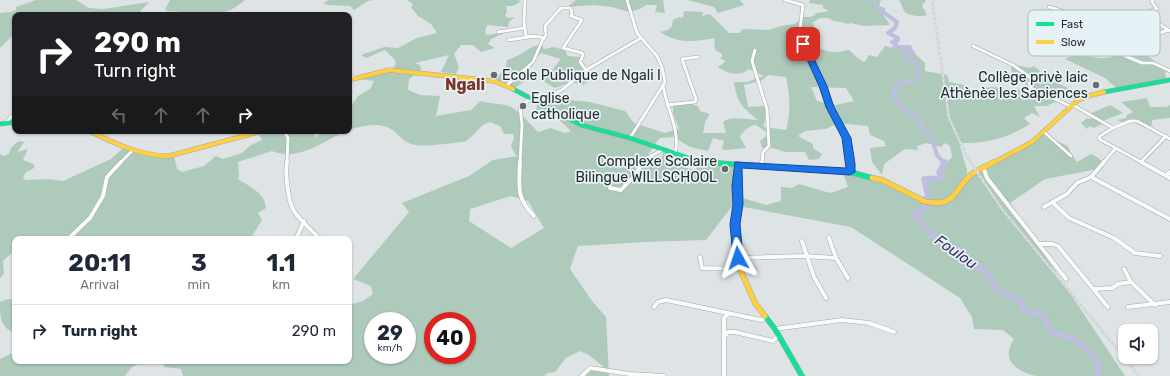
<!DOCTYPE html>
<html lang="en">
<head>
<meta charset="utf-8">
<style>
	:root { --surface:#fff; --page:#f2f2f3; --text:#1f2937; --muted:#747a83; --line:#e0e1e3 }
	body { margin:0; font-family:Rubik,sans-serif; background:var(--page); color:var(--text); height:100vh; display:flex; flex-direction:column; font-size:15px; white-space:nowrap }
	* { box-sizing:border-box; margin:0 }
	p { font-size:13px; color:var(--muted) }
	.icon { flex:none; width:22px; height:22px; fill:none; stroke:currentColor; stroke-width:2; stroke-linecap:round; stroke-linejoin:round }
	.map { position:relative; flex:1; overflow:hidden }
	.drawer { position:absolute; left:12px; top:236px; width:340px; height:128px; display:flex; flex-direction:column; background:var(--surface); border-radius:8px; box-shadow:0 1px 3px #0004 }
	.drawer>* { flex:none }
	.guide { position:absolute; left:12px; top:12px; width:340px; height:122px; border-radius:8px; box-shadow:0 1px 3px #0004; background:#202124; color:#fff; overflow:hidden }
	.tools { position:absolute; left:1118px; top:324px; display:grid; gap:8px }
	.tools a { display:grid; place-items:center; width:40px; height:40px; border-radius:8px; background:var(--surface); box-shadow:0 1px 3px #0004; font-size:20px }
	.speed { position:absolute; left:364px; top:312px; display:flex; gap:8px; font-size:20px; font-weight:700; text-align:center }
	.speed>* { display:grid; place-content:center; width:52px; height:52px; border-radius:50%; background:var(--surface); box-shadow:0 1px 3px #0004; line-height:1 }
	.speed small { font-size:10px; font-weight:400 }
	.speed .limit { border:6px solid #d22; background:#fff; color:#111 }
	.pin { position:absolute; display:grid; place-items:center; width:34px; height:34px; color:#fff; margin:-17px; border-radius:8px; box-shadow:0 2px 6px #0006 }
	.me { position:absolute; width:44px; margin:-22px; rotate:355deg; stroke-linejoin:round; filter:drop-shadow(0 0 3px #0008) }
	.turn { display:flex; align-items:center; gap:14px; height:84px; padding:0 16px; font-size:18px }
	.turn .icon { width:52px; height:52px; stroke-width:2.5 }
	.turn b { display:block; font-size:28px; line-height:34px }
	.lanes { display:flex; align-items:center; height:38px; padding:0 16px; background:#0003; justify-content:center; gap:20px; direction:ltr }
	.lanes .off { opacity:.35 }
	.eta { display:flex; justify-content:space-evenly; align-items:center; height:68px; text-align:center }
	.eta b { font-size:24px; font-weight:700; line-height:28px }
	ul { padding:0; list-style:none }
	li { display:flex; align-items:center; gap:12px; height:52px; padding:0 16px; border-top:1px solid var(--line) }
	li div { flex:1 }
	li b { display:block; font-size:15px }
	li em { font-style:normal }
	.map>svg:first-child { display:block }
</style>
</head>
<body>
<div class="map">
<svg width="1170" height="376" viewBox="0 0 1170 376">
	<rect width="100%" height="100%" fill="#dee4e6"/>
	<!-- forest -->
	<g fill="#aecaba" fill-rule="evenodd">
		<path d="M36 0H76L89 8 103 9 149 2 137 15H15V36L11 37 0 48V13L11 12 16 10V7Z"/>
		<path d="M170 0H245C217 24 199 12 167 11L165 9Z"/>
		<path d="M329 0H373L368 1 354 10 350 6 328 5 323 3Z"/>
		<path d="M407 0H517L521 1 513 6H506L507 11 505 16 508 18 515 17 509 22 508 27 487 25 485 32 487 35 506 32 491 39 488 44 495 48 481 52 473 45H461L454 54 459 67 456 74 441 72 449 55 415 63 420 65 421 70 409 79 408 90 420 95 440 96 436 116 471 110 480 101C489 104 497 103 506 105 516 107 530 124 538 132L551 128 565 133 571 131 558 119H542L536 113 537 100 551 95 569 100 590 102 625 111 634 123 643 126 665 133 679 129 673 113V103H687L698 106 700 111 710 114 705 122 703 133H726L723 122C732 115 747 120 758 120 742 107 737 103 734 82H747L764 76 749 69C739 77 730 74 719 68L718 67 726 61 720 58 722 57V54L715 50 714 38C694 42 678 44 660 32L668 30 672 26 673 20 679 17 683 18 684 11 703 12 702 16 710 14 729 33H740L741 30 744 29 769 30 781 26 795 24 802 17H810L816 15 813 14 829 11 823 8V5L809 3 810 0H881L879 6 885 8V13H882L890 25 864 26 851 23 847 24 842 22 834 21 828 18H820L812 23 816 29 820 31 816 36H814L811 31 806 29 803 31 794 30 793 33C802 42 827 54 840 52 843 51 846 50 849 50L859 59 864 62 867 59 868 55 877 57 885 46C893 48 900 50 907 46L925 63V71L947 75 949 82 964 85 972 91 982 92V89L991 87 1023 90 1025 87 1026 81 1014 76 1011 69 1012 64 1030 68 1034 66 1040 71 1037 76 1054 82H1056L1072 90 1063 92 1069 96 1046 106H1034L1040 117 1032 113 1024 118 1030 124C1005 139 989 143 959 143L967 170 966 180 1042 134 1068 146 1071 154 1077 162 1091 154C1098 157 1103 160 1103 168L1045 179 1010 203 1125 376C1104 376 1082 376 1060 376 1053 376 1043 376 1036 376 1016 371 1000 360 1014 339L1003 330 974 329 972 317 960 298 851 227 733 205 706 240 645 242 578 246 570 269 592 301 606 317 609 376H582L590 368 606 369 589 355 580 351 566 358 555 372 547 373 544 376H183L181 369 164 367 163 361H349V305L363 301 373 294 371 286 353 279 409 212 402 203 469 176 493 160 517 156 515 154 511 146 514 138 513 134H504L500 126 490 122C478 125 474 138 464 142 449 143 425 148 411 144 404 142 401 137 396 133 383 121 364 125 349 130V109L358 96 370 89 374 81 353 78 393 69 396 63 394 59 385 50 366 58 361 55 384 47 398 48 417 38 437 33 431 24 418 16 411 7 413 4ZM768 75 786 77C790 95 791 113 786 130L764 127 766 106 748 107 744 85 761 81ZM811 87 846 88 854 101 836 105 817 101ZM838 123 868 126 870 135 884 141 886 146 870 148 872 162 882 175 884 164 905 149 918 150 917 146 926 143 941 147 945 143 950 146 952 157 947 162H945L937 177 924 179 928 195 919 198 869 176 843 173 848 187 830 193 799 184 792 188 781 187V201L766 205 743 198C740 186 740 177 743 166L700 162 695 170 672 164 678 153 664 149 660 165 645 160 653 147 660 138 674 137 690 147 708 151 713 138 724 141 722 149 726 150 746 148 740 137C744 130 748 126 756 125L769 134 760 141 762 148H773L785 152H805L809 160 819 159 822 154 813 148V144L798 136 805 131 826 129ZM511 196 528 201 544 228 511 248 469 221 470 209ZM373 321H407V355H373ZM433 321H467V355H433Z"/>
		<path d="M576 0H663L665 13 655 12 657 5H646L640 9 629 12 612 7 594 5 567 7Z"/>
		<path d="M687 0H740L744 5 718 13 714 7Z"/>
		<path d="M899 0H926L922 6 927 15C921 17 910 16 905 12 903 10 901 3 899 0Z"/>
		<path d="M538 45H542L544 49 555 47 565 51 568 56 580 57 581 63 586 65 579 75 593 79 583 85 570 82 555 88 543 81 561 59 541 53 519 75 524 82 513 89 494 81 506 67 507 60C519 57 527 48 538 45Z"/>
		<path d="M1126 52 1145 54 1166 70 1165 74 1167 79 1119 90 1105 78 1065 59C1077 51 1096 61 1112 57L1113 54Z"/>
		<path d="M1147 98 1150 107H1166L1170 105V118L1152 120V124L1149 129 1132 122 1125 123 1117 120 1126 118 1127 115 1133 112 1121 102Z"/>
		<path d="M1110 105 1123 113 1105 120 1102 124 1094 128 1089 126 1087 129 1081 123 1087 118 1090 119 1094 117 1089 114Z"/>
		<path d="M262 131H314L315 138 323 131H347C322 141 300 162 272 151L238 162 239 176 238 179C249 186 265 193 266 208L258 213 262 220 250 239H59C48 236 28 239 15 239V250L3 261 4 274 0 278V154L4 156 9 154C11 146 14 144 20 141L24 142 17 152 28 149 23 160 33 164 35 167 31 170 26 172 23 178 26 180 48 179 63 181 111 159 124 147C142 157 153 157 174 155L177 169 182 172 204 166 216 156 223 159 242 153 251 145 262 140 258 133Z"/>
		<path d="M8 299H15V334C0 326 0 318 0 302Z"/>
		<path d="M15 352V361H143L132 367 125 376H0V359Z"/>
	</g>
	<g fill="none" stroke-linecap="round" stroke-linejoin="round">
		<!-- river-far1 -->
		<path stroke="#c0bee0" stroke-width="4" d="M874 0 876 7 897 22 895 28 888 33 898 38V40L892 42 896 44 894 47H910L909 49 913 52H905L903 54 905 58 915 62 919 75 917 80 900 82 894 90V97L906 111 913 114 921 122 923 128 931 135 937 155 944 163"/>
		<!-- river -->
		<path stroke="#c0bee0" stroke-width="5.5" d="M945 162 939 172 941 178 924 179 928 196 927 206 920 212 913 214 938 241 957 249 964 255 971 265 984 270 993 280 994 287 1020 301 1023 304V309C1028 313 1032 315 1039 312 1047 317 1046 328 1053 333 1057 336 1063 335 1068 337 1081 341 1091 353 1099 364L1097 376"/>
		<defs>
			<g id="street-far1">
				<path d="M627 0 637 33 657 56 662 67 665 82 630 138"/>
				<path d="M785 0 803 5 799 37 823 86 830 107 846 138 851 163"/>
				<path d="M1153 0 1152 2 1157 9 1147 12 1152 17 1151 19 1170 31"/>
				<path d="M1049 7 1071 14 1088 29 1102 38 1109 48 1116 52 1142 63H1153L1170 71"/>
				<path d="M498 32 524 28"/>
				<path d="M543 39 546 35 545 26 561 8H570L572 11 571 16 582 20 563 48 582 53 583 55 580 62 586 70"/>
				<path d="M508 40 529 37"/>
				<path d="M1141 40 1168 30"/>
				<path d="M973 46 1013 65 1034 80 1029 83 1031 88 1072 107"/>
				<path d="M755 50 752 61 767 109 769 146 763 152 762 163"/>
				<path d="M349 73 353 78"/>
				<path d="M663 85C666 108 681 130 675 154"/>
				<path d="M506 86 533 62 543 39 541 37 526 36 524 22 525 0"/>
				<path d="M538 103 563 89 586 70 641 38"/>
				<path d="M667 105 695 102 696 99 682 59 698 57"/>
				<path d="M1073 105 1113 128 1100 136 1099 139 1143 163"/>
				<path d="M5 123 15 113"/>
				<path d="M1113 128 1130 121H1137L1170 139"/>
				<path d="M284 131 288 138 287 163"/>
				<path d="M1044 132 1071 156"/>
				<path d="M1141 162 1166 136"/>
				<path d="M120 163 132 151"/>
				<path d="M520 163 522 125 520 107 525 102 532 99"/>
				<path d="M642 163 649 157 662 150"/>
				<path d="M1103 163 1115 149"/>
			</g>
			<g id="street">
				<path d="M287 162C285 174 288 201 294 211 300 221 312 230 320 239"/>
				<path d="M520 162C519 186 516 198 534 216"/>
				<path d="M762 162V166"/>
				<path d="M1141 162 1170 178"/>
				<path d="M983 167 987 178 1066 279"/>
				<path d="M850 172 851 162"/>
				<path d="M1166 176 1170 172"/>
				<path d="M1091 177 1170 219"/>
				<path d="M610 188 621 190 635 175 643 162"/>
				<path d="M1053 203 1069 218 1114 238 1135 253 1160 256"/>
				<path d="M1044 207 1067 194 1077 183 1091 177 1104 162"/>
				<path d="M829 238 836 258 848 278"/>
				<path d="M68 239 90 218 103 196 107 177 121 162"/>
				<path d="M296 239 304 221"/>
				<path d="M802 241 814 277 826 298"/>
				<path d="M1039 244H1053L1058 246 1108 307"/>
				<path d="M700 257 702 268 740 269"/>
				<path d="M738 258 803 256 836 258"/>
				<path d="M1124 269 1131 282 1155 305"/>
				<path d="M1094 289 1112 288 1118 284 1131 282"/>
				<path d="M654 307 658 302 666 300 761 320 766 318"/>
				<path d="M1128 307 1170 302"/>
				<path d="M775 329 842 320 869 323 894 332"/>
				<path d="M725 336 728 332H735L773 341 778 336"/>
				<path d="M582 376 590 368 630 374 664 376"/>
				<path d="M724 376V318L728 314"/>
			</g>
			<g id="fast-far1">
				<path d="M513 89 581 125 630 138 700 162 715 163"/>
				<path d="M1104 92 1170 80"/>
				<path d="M0 124 15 122"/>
			</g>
			<g id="fast">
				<path d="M700 162 850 172 872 178"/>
				<path d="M765 316 775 329 802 376"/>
			</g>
			<g id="slow-far1">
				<path d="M349 80 389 70 494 81 513 89"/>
				<path d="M89 131C115 143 139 156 169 156L262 131"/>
				<path d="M993 163 1032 142 1077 101 1088 96 1104 92"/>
			</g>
			<g id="slow">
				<path d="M738 164V204L735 224 740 269 755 303 765 316"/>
				<path d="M872 178 882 180 926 202"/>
				<path d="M929 202C956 207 955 187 972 174 979 169 987 166 994 162"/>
			</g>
		</defs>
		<!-- street-far1 casing -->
		<use href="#street-far1" stroke="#a3a7a9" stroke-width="4"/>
		<!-- street casing -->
		<use href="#street" stroke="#a3a7a9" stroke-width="5"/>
		<!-- fast-far1 casing -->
		<use href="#fast-far1" stroke="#a3a7a9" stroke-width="5"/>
		<!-- fast casing -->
		<use href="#fast" stroke="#a3a7a9" stroke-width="6"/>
		<!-- slow-far1 casing -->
		<use href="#slow-far1" stroke="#a3a7a9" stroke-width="5"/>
		<!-- slow casing -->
		<use href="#slow" stroke="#a3a7a9" stroke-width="6"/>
		<!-- street-far1 -->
		<use href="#street-far1" stroke="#fafbfb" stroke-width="3"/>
		<!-- street -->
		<use href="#street" stroke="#fafbfb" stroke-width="4"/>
		<!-- fast-far1 -->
		<use href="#fast-far1" stroke="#16e098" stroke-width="4"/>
		<!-- fast -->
		<use href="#fast" stroke="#16e098" stroke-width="5"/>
		<!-- slow-far1 -->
		<use href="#slow-far1" stroke="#ffcf43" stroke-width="4"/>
		<!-- slow -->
		<use href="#slow" stroke="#ffcf43" stroke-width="5"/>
		<defs>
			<path id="rail" d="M932 0 949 118 967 157 1002 209 1139 376"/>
		</defs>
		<!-- rail casing -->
		<use href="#rail" stroke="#d0d2d3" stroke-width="2.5"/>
		<!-- rail -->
		<use href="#rail" stroke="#e7f2f6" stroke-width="1" stroke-dasharray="2.5" stroke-linecap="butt"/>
	</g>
	<!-- route -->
	<path fill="#1a73e8" stroke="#114b97" d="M803 42 807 44 827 86 834 107 851 138 855 164V172L850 175 742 168 743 204 740 224 743 258 742 261H735L733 258 730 224 733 204 732 186 735 162 846 168 842 138 826 107 819 86 800 44Z"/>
	<!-- markers -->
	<g fill="#686c6e" stroke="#e7f2f6" stroke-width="1.5">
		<circle cx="494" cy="75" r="4"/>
		<circle cx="1096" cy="85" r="4"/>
		<circle cx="523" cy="106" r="4"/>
		<circle cx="725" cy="169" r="4"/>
	</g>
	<g text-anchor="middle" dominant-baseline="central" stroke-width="3.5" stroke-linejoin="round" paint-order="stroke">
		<!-- poi labels -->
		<g font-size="14" fill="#282c2e" stroke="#e7f2f6" text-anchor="start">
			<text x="502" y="75">Ecole Publique de Ngali I</text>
			<text x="1088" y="77" text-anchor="end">Collège privè laic<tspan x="1088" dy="16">Athènèe les Sapiences</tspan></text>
			<text x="531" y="98">Eglise<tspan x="531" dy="16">catholique</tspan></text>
			<text x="717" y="161" text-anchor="end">Complexe Scolaire<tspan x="717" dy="16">Bilingue WILLSCHOOL</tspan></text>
		</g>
		<!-- water labels -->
		<g font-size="15" font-style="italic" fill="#3c306a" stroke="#e7f2f6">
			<text transform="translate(956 252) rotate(35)">Foulou</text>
		</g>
		<!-- quarter labels -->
		<g font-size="16" font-weight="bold" fill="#7a3528" stroke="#e7f2f6">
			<text x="465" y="84">Ngali</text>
		</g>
	</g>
	<!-- legend -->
	<rect x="1028" y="10" width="132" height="46" rx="6" fill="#e7f2f6" stroke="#aeb7ba" stroke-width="1"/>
	<rect x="1036" y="22" width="18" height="4" fill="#16e098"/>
	<rect x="1036" y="40" width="18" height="4" fill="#ffcf43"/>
	<g font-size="11" fill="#282c2e">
		<text x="1061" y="28">Fast</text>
		<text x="1061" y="46">Slow</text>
	</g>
</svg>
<div class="tools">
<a><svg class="icon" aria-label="sound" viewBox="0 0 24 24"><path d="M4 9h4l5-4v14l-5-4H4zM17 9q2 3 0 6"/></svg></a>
</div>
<div class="speed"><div>29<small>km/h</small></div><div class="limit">40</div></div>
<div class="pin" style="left:803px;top:44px;background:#d93025"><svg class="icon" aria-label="arrive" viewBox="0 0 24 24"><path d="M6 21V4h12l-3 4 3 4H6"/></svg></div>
<svg class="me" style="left:738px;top:258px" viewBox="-20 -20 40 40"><path d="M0-17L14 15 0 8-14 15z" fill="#1a73e8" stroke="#fff" stroke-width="4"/></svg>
<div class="guide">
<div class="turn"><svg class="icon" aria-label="right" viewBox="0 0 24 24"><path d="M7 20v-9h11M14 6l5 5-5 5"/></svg><div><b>290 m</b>Turn right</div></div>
<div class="lanes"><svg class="icon off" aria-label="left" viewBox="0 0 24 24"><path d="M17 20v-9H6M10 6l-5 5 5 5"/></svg><svg class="icon off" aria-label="ahead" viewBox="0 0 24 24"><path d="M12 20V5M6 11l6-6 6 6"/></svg><svg class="icon off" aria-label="ahead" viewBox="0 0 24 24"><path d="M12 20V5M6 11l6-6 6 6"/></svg><svg class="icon" aria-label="right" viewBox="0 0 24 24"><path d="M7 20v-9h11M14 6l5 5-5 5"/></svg></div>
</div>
<section class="drawer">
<div class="eta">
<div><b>20:11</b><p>Arrival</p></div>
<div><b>3</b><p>min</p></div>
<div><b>1.1</b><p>km</p></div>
</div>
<ul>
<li><svg class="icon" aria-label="right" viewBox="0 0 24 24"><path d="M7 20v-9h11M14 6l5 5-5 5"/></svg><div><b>Turn right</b></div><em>290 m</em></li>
</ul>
</section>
</div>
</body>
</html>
